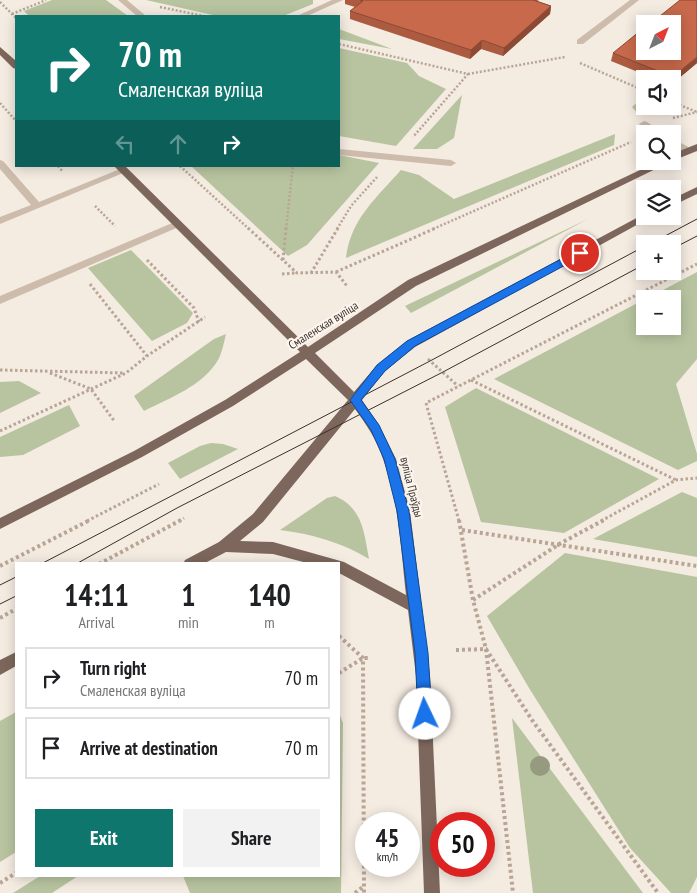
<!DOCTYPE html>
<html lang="en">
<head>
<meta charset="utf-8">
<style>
	:root { --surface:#fff; --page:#f2f2f2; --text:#202124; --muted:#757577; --line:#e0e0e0; --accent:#0f766e }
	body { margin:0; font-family:"PT Sans Narrow",sans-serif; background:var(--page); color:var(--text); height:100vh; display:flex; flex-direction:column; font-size:19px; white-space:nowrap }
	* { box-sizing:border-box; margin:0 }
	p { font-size:16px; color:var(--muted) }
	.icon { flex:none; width:28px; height:28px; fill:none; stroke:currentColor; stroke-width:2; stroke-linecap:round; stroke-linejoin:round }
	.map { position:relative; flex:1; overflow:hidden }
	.details { position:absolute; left:15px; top:562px; width:325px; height:315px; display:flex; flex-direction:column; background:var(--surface); border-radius:0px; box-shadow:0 2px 12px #0003 }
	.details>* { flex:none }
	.hud { position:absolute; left:15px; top:15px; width:325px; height:152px; border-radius:0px; box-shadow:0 2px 12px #0003; background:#0f766e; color:#fff; overflow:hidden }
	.needle { width:32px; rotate:42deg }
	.fabs { position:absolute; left:636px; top:15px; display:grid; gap:10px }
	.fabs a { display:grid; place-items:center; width:45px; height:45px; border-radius:0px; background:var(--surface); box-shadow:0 2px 12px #0003; font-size:25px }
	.speed { position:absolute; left:355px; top:812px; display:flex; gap:10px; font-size:25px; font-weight:700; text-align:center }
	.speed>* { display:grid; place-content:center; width:65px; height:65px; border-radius:50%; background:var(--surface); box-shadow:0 2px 12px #0003; line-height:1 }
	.speed small { font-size:12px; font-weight:400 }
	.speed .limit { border:8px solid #d22; background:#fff; color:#111 }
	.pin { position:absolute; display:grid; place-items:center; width:42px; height:42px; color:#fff; margin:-21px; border:2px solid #fff; border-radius:50%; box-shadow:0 1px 5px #0007 }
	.me { position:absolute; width:55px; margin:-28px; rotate:357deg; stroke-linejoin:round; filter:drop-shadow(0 0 4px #0008) }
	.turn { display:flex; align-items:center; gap:18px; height:105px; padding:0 20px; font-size:22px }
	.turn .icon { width:65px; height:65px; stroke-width:2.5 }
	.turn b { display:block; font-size:35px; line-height:42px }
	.lanes { display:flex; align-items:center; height:48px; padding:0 20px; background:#0003; justify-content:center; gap:25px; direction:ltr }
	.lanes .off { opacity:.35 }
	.eta { display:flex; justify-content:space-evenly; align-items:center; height:85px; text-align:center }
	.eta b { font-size:30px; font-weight:700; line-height:35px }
	.cta { display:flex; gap:10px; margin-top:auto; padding:10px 20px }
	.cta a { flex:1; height:58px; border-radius:0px; background:var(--accent); color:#fff; font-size:20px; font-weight:700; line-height:58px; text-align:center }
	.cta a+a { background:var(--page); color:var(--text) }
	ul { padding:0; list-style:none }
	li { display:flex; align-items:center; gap:15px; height:62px; margin:0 10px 8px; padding:0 10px; border:2px solid var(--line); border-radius:0px }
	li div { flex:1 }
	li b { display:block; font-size:19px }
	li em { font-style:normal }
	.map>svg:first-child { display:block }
</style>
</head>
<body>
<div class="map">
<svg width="697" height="893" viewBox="0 0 697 893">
	<rect width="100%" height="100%" fill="#f4ebe1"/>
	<!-- green -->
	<g fill="#b8c4a0">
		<path d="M52 0H106L128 16H29L24 11Z"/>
		<path d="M146 0H313V4L283 16H217Z"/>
		<path d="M339 29 392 49 339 39Z"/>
		<path d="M339 48 407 63 419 76 446 89 396 146 339 136Z"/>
		<path d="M462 95 454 138 437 149H413Z"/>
		<path d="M640 100H645V106H672L680 110 639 115 632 107Z"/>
		<path d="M615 134 614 145 346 258C350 220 377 197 401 170L419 175 454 199Z"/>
		<path d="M339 155 379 163 307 245 288 256 191 166H339Z"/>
		<path d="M588 219 411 313 405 306Z"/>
		<path d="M131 250 193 313 187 323 152 341 88 268Z"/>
		<path d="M697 272V359L676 384 697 454V461L678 470 494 379 645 299V326H672V299H646Z"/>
		<path d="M226 334C224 342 222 353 218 360 203 386 169 398 144 411L134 396 214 339Z"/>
		<path d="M19 381 41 393 0 413V382Z"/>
		<path d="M476 388 659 479 564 533 481 522 445 407Z"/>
		<path d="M69 405 80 426 23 455 0 457V437Z"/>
		<path d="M211 443 223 444 238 449 180 479 168 463 200 446Z"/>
		<path d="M682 492 697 498V557L593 539Z"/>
		<path d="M335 496C363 508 364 533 369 559 341 542 312 534 280 530L327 498Z"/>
		<path d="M565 553 697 577V877L689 893H671L630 848 529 688 487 616Z"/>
		<path d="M16 712V852L0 862V721Z"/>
		<path d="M339 713 343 723 341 893H190L183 876H339Z"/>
		<path d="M512 718 643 893H533Z"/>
		<path d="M40 876H78L52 893H13Z"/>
	</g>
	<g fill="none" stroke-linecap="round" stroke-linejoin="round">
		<!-- path-far2 -->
		<g stroke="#b9a596" stroke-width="2.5" stroke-dasharray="2 2" stroke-linecap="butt">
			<path d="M0 2 16 18"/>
			<path d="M160 7 204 16"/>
			<path d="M12 14 46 0"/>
			<path d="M339 44 468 74 413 137"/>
			<path d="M580 63 645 91"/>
			<path d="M468 74 565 57"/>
			<path d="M672 102 697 112"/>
			<path d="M0 103 16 121"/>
			<path d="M673 118 697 112"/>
			<path d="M58 166 63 172"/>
			<path d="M180 166 249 229"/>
			<path d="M95 206 115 226"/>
			<path d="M286 229 293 166"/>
			<path d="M337 229 351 206 377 177"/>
			<path d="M433 229 631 142"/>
		</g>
		<!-- path-far1 -->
		<g stroke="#b9a596" stroke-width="3" stroke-dasharray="2.5 2.5" stroke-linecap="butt">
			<path d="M248 228 297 273 336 272 347 286"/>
			<path d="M147 260 194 308 199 322"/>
			<path d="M283 260 286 228"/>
			<path d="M336 272 436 228"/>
			<path d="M311 273 338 228"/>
			<path d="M282 274 296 273"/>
			<path d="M90 284 147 356"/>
			<path d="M428 359 458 386"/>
			<path d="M0 370 124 373"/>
			<path d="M50 373 91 389 115 422"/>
			<path d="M471 380 676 480"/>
			<path d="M0 431 126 373 147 356 205 317"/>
			<path d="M87 521 159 484"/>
			<path d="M179 521 184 518"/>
			<path d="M459 521 426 403 697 264"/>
			<path d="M601 521 676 480 697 478"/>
		</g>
		<!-- path -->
		<g stroke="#b9a596" stroke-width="4" stroke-dasharray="3 3" stroke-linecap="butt">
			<path d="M459 520 473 600 486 649 513 893"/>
			<path d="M462 530 697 566"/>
			<path d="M99 564 181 520"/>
			<path d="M0 566 90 520"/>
			<path d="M473 600 561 543 604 520"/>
			<path d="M0 618 16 609"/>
			<path d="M339 636 363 658 364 893"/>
			<path d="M456 650 486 649 532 720 658 893"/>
			<path d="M339 673 363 658H370"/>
			<path d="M0 883 16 873"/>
			<path d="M355 893 364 886"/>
		</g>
		<!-- minor -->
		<g fill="#cdbbac" fill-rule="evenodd">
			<path d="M118 0H127L146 16H137Z"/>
			<path d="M332 0H343L307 16H297Z"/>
			<path d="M630 0H639L583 44H577V40Z"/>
			<path d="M644 121 647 122 665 134H653L641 126 639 124Z"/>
			<path d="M672 138 692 149 694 151 689 154 672 145Z"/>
			<path d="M339 149 451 160 456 163 451 166 339 155Z"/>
			<path d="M0 160 3 161 39 202 120 169 123 168 128 171 0 224V217L31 205 0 169Z"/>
			<path d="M177 221 182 224 181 226 0 304V296Z"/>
		</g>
		<!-- major -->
		<g fill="#7d675c" fill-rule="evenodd">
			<path d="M0 47 16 61V69L13 68 0 55Z"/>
			<path d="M697 144V151L672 161V154Z"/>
			<path d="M659 161H672L416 286 315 353 354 392 377 365 407 341 644 214 645 216H653L415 347 385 371 362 400 379 425 396 459 410 511 430 676 440 893H424L416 676 408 610 339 573V564H311L273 554 226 552 203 564H183L185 560 219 542 253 514 348 400 306 359 233 406 142 457 0 529V518L134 451 225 400 300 352 114 166H125L308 347 408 280ZM355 409C366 424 377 440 383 459 399 501 401 550 406 595L344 562 273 542 240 541 263 522Z"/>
			<path d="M697 187V194L672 206V199Z"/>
			<path d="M16 652V666L0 675V660Z"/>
		</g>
		<!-- tram -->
		<g stroke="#3b302b" stroke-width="1">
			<path d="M650 244 697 219"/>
			<path d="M672 249 697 236"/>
			<path d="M41 564 430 361 645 246"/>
			<path d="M76 564 177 508 443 372 645 264"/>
			<path d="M0 585 16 577"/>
			<path d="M0 604 16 596"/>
		</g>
	</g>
	<!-- trees -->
	<circle fill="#969b7f" cx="540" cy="766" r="10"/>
	<!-- wall -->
	<g fill="#ac5a40">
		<path d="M345 0H539L537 1 551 6 550 14 503 56 481 49 470 59 350 19V11L355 7 345 4Z"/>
		<path d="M613 53 697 63 672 84V79H655L611 61Z"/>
	</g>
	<!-- shaded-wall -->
	<g fill="#8c4a34">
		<path d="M551 6 550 14 503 56 504 48Z"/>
		<path d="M482 40 481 49 470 59 471 50Z"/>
		<path d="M697 57V63L672 84 673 77Z"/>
	</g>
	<!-- building -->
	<g fill="#c8694b" stroke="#8c4a34">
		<path d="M360 0H533L551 6 504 48 482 40 471 50 350 11 363 1Z"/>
		<path d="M680 0H697V57L673 77 613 53 645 27V51H672V24H650Z"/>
	</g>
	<!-- route -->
	<path fill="#1a73e8" stroke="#114b97" d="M580 249 584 250V255L415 346 385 371 361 400 379 425 395 459 409 511 428 653 432 714 430 719 425 721 420 719 418 714 415 653 397 511 384 459 371 430 350 400 377 365 407 341Z"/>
	<g text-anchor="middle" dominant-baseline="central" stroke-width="4.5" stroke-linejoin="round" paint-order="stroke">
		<!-- street labels -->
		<g font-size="12" fill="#3b302b" stroke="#fbf5ee">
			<text transform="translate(323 325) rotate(-32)">Смаленская вуліца</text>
			<text transform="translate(412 487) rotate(76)">вуліца Праўды</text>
		</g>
	</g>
</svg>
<div class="fabs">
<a><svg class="needle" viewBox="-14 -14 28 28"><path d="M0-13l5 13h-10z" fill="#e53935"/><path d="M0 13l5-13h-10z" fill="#757577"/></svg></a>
<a><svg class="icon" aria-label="sound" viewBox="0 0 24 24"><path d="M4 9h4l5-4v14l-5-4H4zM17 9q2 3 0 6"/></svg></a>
<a><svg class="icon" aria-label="search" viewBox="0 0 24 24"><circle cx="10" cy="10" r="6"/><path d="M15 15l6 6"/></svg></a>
<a><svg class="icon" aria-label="layers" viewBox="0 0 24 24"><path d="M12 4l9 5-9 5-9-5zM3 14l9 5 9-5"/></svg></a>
<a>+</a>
<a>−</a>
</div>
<div class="speed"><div>45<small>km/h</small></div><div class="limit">50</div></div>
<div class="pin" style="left:580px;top:253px;background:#d93025"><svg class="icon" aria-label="arrive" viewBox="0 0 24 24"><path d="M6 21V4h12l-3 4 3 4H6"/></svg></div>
<svg class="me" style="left:425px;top:714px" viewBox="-20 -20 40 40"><circle r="19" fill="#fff"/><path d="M0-13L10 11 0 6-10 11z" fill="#1a73e8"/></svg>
<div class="hud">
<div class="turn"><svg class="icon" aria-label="right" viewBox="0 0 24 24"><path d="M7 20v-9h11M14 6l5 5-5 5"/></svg><div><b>70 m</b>Смаленская вуліца</div></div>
<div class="lanes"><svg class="icon off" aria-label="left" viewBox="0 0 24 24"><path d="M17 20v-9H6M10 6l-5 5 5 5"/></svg><svg class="icon off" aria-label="ahead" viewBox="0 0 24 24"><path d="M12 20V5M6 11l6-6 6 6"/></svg><svg class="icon" aria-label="right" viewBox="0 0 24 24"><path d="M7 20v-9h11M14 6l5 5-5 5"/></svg></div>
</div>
<section class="details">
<div class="eta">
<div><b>14:11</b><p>Arrival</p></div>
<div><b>1</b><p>min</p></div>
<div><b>140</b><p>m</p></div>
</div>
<ul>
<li><svg class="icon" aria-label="right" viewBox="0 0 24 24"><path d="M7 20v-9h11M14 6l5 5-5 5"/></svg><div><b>Turn right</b><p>Смаленская вуліца</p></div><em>70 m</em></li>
<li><svg class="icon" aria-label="arrive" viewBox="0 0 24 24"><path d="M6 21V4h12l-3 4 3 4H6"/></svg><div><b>Arrive at destination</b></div><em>70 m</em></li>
</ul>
<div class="cta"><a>Exit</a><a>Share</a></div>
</section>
</div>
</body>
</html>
